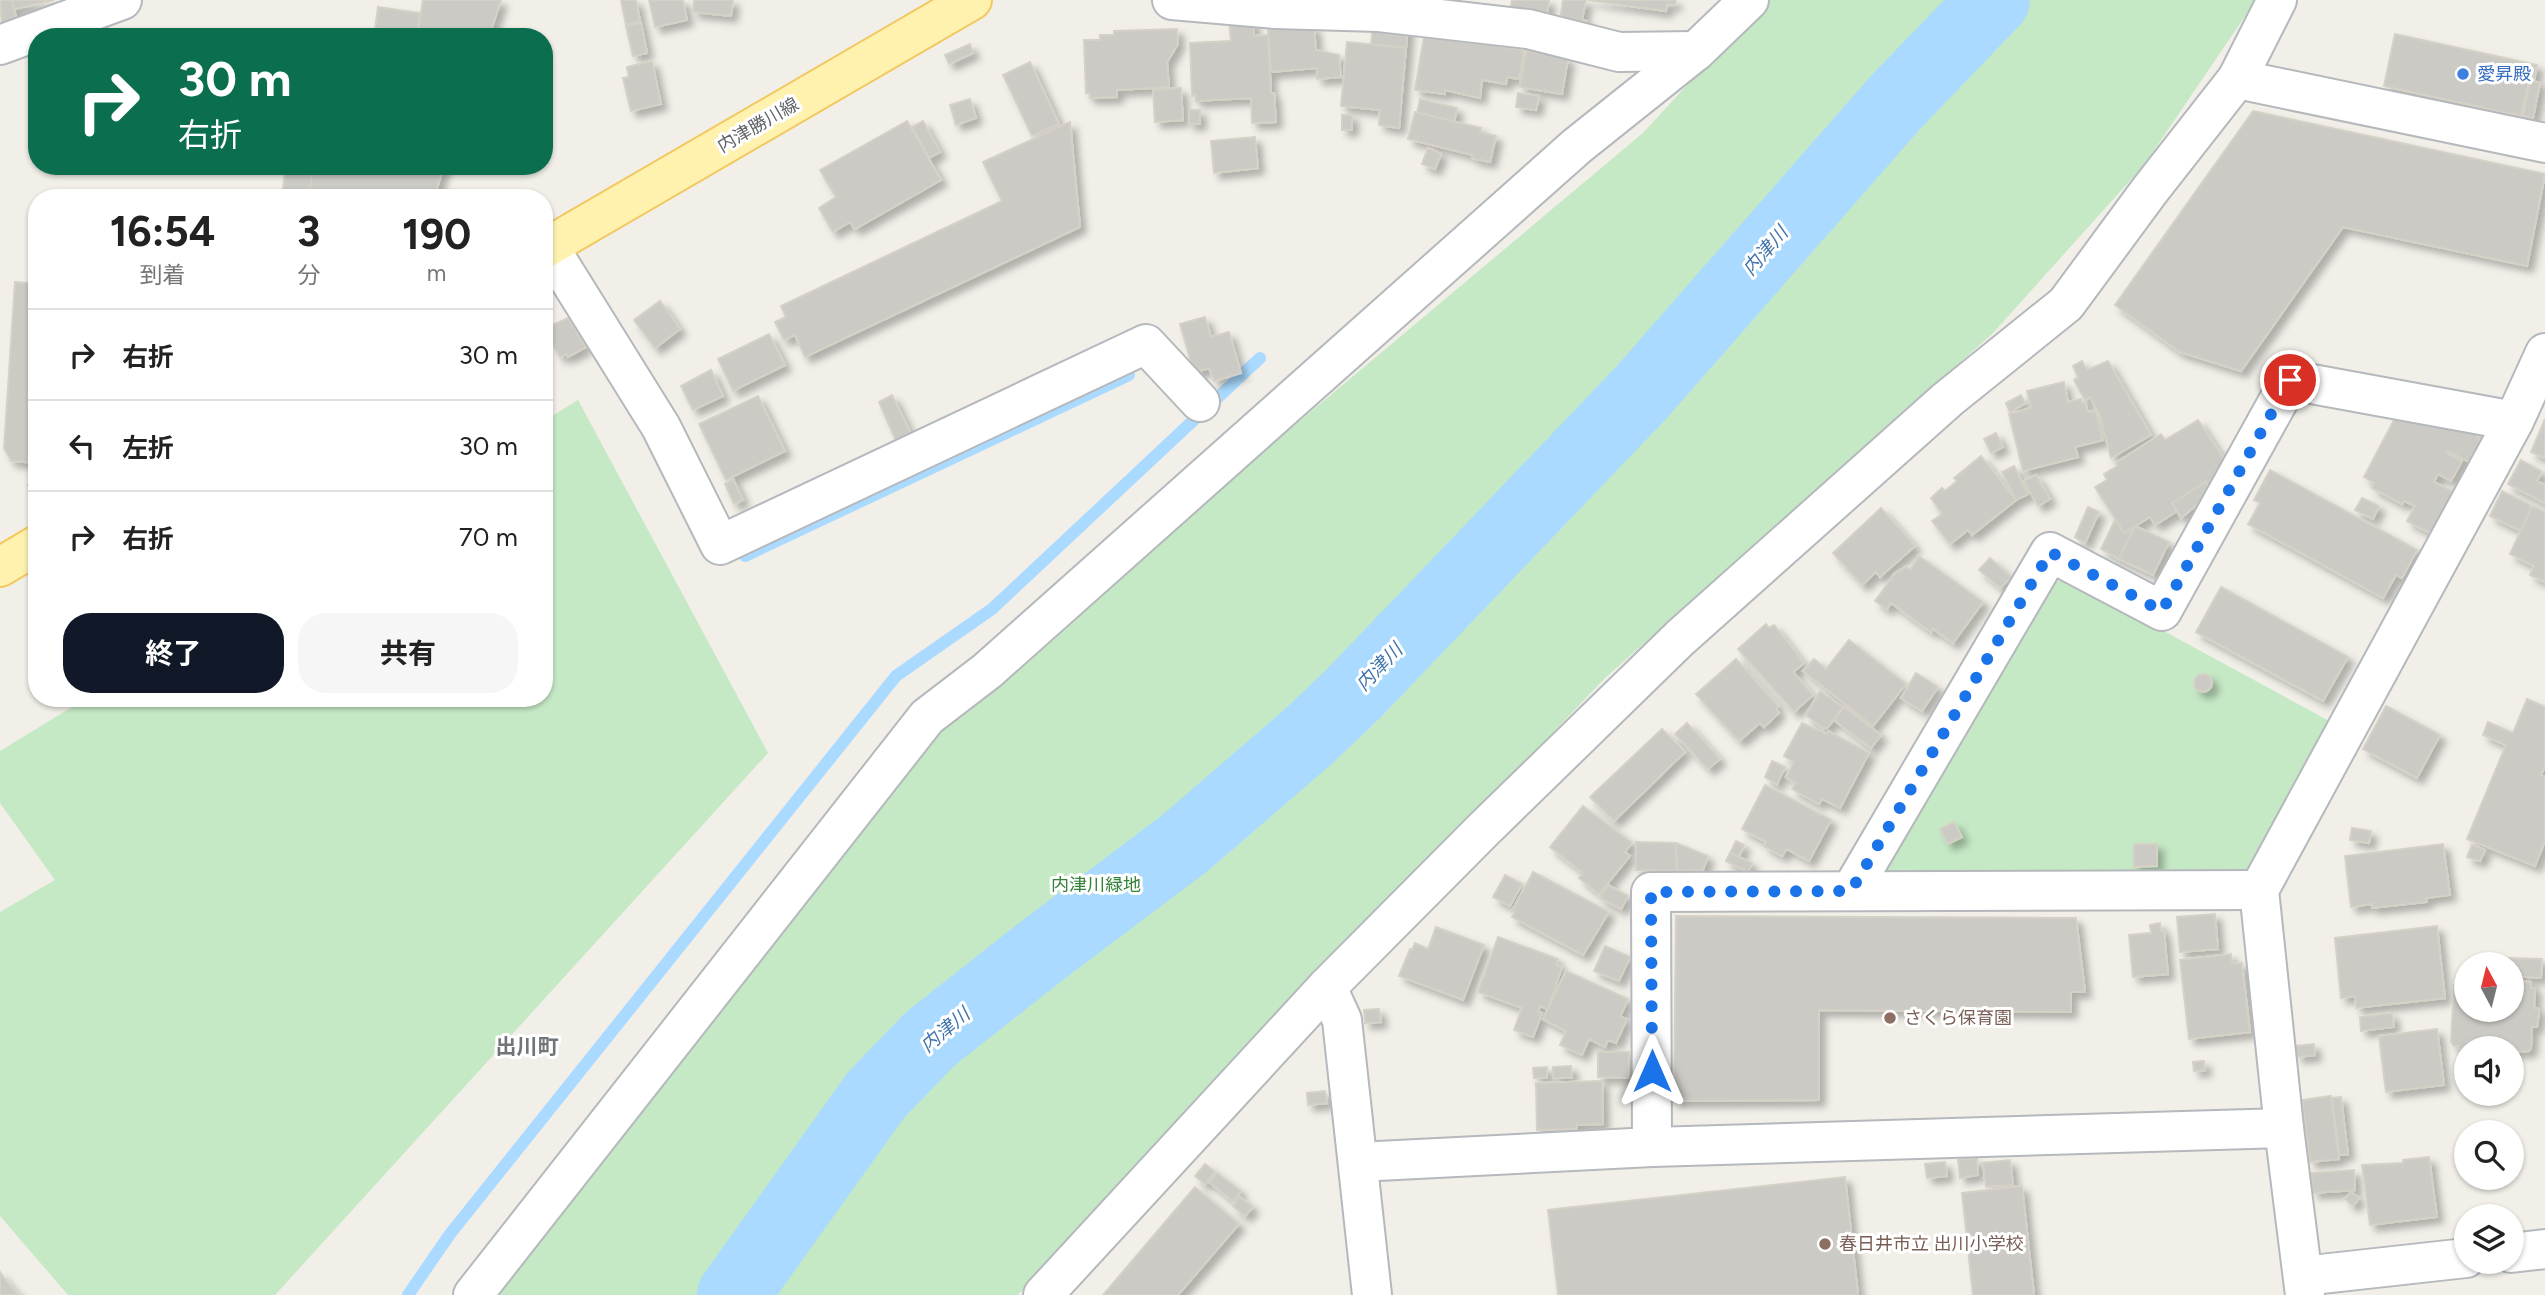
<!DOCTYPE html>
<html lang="ja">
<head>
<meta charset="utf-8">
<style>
	:root { --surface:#fff; --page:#f6f6f6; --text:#222; --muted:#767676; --line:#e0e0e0; --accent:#111827 }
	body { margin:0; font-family:Figtree,"Noto Sans JP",sans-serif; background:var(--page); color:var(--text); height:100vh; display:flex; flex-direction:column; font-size:26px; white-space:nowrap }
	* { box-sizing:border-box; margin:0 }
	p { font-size:23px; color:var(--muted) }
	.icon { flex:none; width:38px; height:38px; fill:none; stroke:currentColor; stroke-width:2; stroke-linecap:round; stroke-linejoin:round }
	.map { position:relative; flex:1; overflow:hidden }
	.panel { position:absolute; left:28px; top:189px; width:525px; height:518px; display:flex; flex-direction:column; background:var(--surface); border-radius:28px; box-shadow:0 2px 5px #0004 }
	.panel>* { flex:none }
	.guide { position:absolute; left:28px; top:28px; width:525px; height:147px; border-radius:28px; box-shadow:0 2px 5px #0004; background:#0b6e4f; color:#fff; overflow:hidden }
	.needle { width:46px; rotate:353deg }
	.tools { position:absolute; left:2454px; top:952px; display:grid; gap:14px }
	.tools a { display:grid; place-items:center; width:70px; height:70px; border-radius:50%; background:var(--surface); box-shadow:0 2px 5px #0004; font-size:35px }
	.pin { position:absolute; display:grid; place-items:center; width:60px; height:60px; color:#fff; margin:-30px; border:4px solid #fff; border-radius:50%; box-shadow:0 2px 7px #0007 }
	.me { position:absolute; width:77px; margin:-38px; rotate:0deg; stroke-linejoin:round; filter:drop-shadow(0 0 5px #0008) }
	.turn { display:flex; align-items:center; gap:24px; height:147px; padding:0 35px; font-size:32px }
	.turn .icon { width:91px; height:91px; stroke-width:2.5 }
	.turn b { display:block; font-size:49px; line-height:60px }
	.eta { display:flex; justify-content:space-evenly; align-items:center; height:119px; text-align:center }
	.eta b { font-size:42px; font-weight:700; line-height:49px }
	.primary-button { display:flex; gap:14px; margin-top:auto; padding:14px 35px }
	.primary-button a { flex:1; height:80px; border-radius:28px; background:var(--accent); color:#fff; font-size:28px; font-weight:700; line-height:80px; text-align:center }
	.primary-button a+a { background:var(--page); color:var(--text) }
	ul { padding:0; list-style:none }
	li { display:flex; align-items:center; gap:21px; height:91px; padding:0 35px; border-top:2px solid var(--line) }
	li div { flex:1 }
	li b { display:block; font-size:26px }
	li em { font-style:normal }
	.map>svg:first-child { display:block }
</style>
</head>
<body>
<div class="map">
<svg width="2545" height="1295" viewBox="0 0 2545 1295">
	<defs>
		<filter id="shadow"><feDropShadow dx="6" dy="6" stdDeviation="3.5" flood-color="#0004"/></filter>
	</defs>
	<rect width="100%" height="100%" fill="#f1efe8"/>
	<!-- green -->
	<g fill="#c5e8c5">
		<path d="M1765 0H2256L2144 165 1993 333 1605 678 1117 1188 1018 1295H489L935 727 1643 133Z"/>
		<path d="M578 400 768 753 275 1295H68L0 1216V912L55 880 0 803V751L87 698H544V421Z"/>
		<path d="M2068 579 2331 722 2253 866 2236 875 1889 872 1881 857 2051 583Z"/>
	</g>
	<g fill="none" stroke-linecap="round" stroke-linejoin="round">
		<!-- stream -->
		<g stroke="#aadaff" stroke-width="12">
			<path d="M745 556 1129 375"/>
			<path d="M408 1295 450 1234 896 676 992 609 1260 358"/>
		</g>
		<!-- river -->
		<path stroke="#aadaff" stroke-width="72" d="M733 1295 876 1095 930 1039 1039 953 1185 843 1310 735 1353 694 1641 393 1895 103 1994 0"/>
	</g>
	<!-- building -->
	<g fill="#cccac5" stroke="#d6d1c6" stroke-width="2" filter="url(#shadow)">
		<path d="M0 0H12L17 21 2 25Z"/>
		<path d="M12 0H54L14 9Z"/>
		<path d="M423 0H501L489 37H417Z"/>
		<path d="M621 0H636L640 21 626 25Z"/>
		<path d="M649 0H683L687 20 655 27Z"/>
		<path d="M694 0H733L731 16 693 12Z"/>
		<path d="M1512 0H1549L1546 22 1510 11Z"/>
		<path d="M1563 0H1586L1582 20 1587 21 1586 31 1559 27Z"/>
		<path d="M1588 0H1676L1675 5 1667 4 1666 11Z"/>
		<path d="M378 7 420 13 417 37H374Z"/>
		<path d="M1253 20 1254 36 1268 35 1271 93H1274L1276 122 1252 123 1251 98 1196 101V95L1192 96 1190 43 1231 41 1229 21Z"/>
		<path d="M641 23 647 53 633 56 626 26Z"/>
		<path d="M1373 24 1408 27 1406 48 1371 45Z"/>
		<path d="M1314 26 1316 50 1339 55 1341 77 1317 79V68L1271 72 1268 30Z"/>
		<path d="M1177 29 1178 44 1167 62 1169 87 1117 90V97L1090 98V93H1086L1084 40H1100V35H1114V31Z"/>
		<path d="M2395 34 2537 65 2534 81 2529 80 2521 116 2384 86Z"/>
		<path d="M1424 36 1473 43 1474 37 1492 40 1491 45 1524 50 1519 79 1507 77 1506 84 1482 80 1480 98 1445 90V94L1415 90Z"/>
		<path d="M1347 42 1406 48 1399 128 1379 125 1380 110 1341 106Z"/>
		<path d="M970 44 973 53 949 64 945 55Z"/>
		<path d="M1526 51 1568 58 1562 94 1520 87Z"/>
		<path d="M652 61 661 104 631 111 623 78 629 77 627 67Z"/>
		<path d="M1030 62 1059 124 1032 136 1003 75Z"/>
		<path d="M2530 80 2540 83 2533 118 2523 116Z"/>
		<path d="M1181 88 1183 120 1155 122 1153 90Z"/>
		<path d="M1518 93 1539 96 1536 110 1516 107Z"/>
		<path d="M970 99 976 118 956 125 950 105Z"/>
		<path d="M1420 99 1457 108 1454 122 1417 113Z"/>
		<rect x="1189" y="110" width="11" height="14"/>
		<path d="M2253 111 2545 174 2527 266 2343 227 2241 371 2180 352 2115 305Z"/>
		<path d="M1415 112 1481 128 1480 132 1496 136 1490 162 1472 158 1473 155 1408 139Z"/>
		<rect x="1342" y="115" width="10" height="15"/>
		<path d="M907 121 941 180 855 229 850 222 833 232 819 208 836 197 820 170Z"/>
		<path d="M923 121 940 152 929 158 912 127Z"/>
		<path d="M1070 122 1080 227 805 357 795 335 784 340 775 322 786 317 781 306 1002 201 983 162Z"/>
		<path d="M1255 137 1258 168 1214 173 1211 141Z"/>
		<path d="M1428 148 1441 154 1435 169 1422 164Z"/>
		<path d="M286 166H313L309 198H273L274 195 282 196Z"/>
		<path d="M313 166H444L434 198H309Z"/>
		<path d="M15 282 37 284V463L11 461 4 448Z"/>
		<path d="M660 301 680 329 655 348 634 320Z"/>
		<path d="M1205 317 1211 337 1229 332 1241 373 1214 381 1209 368 1194 373 1180 324Z"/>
		<path d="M568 318 586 347 568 357 567 354 560 357 544 329Z"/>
		<path d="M769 334 785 365 733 391 718 359Z"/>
		<path d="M2082 361 2087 370 2108 361 2151 435 2111 458 2099 413 2090 397 2085 400 2074 380 2078 377 2073 366Z"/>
		<path d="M711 370 723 396 693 410 681 386Z"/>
		<path d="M2064 382 2068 402 2081 399 2082 403 2085 402 2088 412 2096 411 2103 440 2075 447 2078 457 2023 471 2009 414 2031 408 2027 391Z"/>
		<path d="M892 395 911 434 896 441 879 402Z"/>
		<path d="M2021 395 2025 403 2010 412 2006 403Z"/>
		<path d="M758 396 785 451 726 480 699 424Z"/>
		<path d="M2396 416 2475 431 2481 446 2471 463 2448 451 2447 453 2462 461 2451 481 2438 474 2434 482 2454 492 2432 534 2407 521 2415 506 2404 501 2402 504 2372 488 2374 483 2364 477Z"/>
		<path d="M2545 419V458L2531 452Z"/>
		<path d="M2198 420 2228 465 2217 473 2220 478 2208 486 2206 482 2172 503 2177 511 2155 525 2150 517 2124 533 2095 487 2107 480 2104 474 2117 466 2116 463 2161 434 2165 440Z"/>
		<path d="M1996 433 2003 447 1991 453 1984 439Z"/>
		<path d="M1981 456 2016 500 1972 535 1968 530 1950 544 1932 521 1942 514 1931 498 1942 488 1945 491 1957 481 1954 478Z"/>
		<path d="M2521 460 2542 472 2537 481 2545 485V503L2508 484Z"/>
		<path d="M2014 466 2028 494 2016 500 2002 472Z"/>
		<path d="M2270 470 2417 550 2402 578 2396 575 2383 598 2248 524 2260 503 2254 500Z"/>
		<path d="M2036 475 2050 499 2038 506 2024 481Z"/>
		<path d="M733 479 743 500 734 504 725 484Z"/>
		<path d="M37 480V492L33 494 28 485Z"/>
		<path d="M2206 482 2208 486 2199 503 2181 518 2172 503Z"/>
		<path d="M2502 491 2532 506 2521 531 2490 516Z"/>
		<path d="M2362 498 2379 506 2373 519 2355 510Z"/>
		<path d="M2532 506 2545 512V582L2530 575 2534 566 2510 554Z"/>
		<path d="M2088 507 2099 512 2085 543 2075 537Z"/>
		<path d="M1881 508 1915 546 1880 577 1876 572 1862 585 1833 553Z"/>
		<path d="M2115 520 2124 533 2135 526 2119 559 2101 549Z"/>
		<path d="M2135 526 2169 542 2153 575 2119 559Z"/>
		<path d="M1919 556 1983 602 1953 643 1933 629 1931 632 1891 603 1887 609 1875 601 1895 573 1906 567 1910 570Z"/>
		<path d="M1990 558 2011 577 2000 588 1979 570Z"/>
		<path d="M2221 587 2348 657 2323 701 2196 632Z"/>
		<path d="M1766 624 1769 628 1774 625 1804 663 1793 672 1813 695 1794 712 1738 649Z"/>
		<path d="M1849 640 1906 684 1873 726 1803 671 1814 659 1826 669Z"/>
		<path d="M1736 659 1778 706 1776 709 1779 713 1764 727 1760 723 1739 741 1696 694Z"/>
		<path d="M1916 673 1938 687 1922 711 1901 698Z"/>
		<circle cx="2203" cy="683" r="9"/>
		<path d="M1820 691 1843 707 1829 726 1824 729 1806 715Z"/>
		<path d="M2527 699 2545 707V766L2541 775 2545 777V841L2535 866 2467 839 2506 745 2483 735 2488 722 2513 733Z"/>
		<path d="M2386 706 2440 735 2417 778 2363 749Z"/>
		<path d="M1844 707 1881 735 1871 748 1834 720Z"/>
		<path d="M1687 723 1720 759 1708 769 1675 734Z"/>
		<path d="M1802 723 1827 734 1828 731 1869 753 1840 808 1822 799 1819 804 1792 789 1796 783 1786 777 1794 762 1784 756Z"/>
		<path d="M1662 729 1685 752 1614 821 1590 797Z"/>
		<path d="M1772 761 1785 767 1777 784 1765 777Z"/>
		<path d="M1765 785 1831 820 1809 861 1787 849 1782 856 1764 846 1766 842 1742 829Z"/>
		<path d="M1583 806 1632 843 1625 852 1630 856 1599 894 1579 878 1583 873 1550 847Z"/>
		<path d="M1954 822 1962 837 1948 844 1940 829Z"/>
		<path d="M2352 828 2371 831 2369 843 2350 840Z"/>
		<path d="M1736 841 1744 845 1739 857 1730 853Z"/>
		<path d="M1636 842 1676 843 1677 871 1636 870Z"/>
		<path d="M1676 843 1708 856 1703 870 1677 871Z"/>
		<path d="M2134 844H2157V866L2134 867Z"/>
		<path d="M2443 844 2450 895 2426 898 2427 902 2372 908V904L2351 907 2345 856Z"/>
		<path d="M2472 845 2485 850 2480 861 2467 857Z"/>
		<path d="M1730 853 1752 863 1748 872 1726 861Z"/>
		<path d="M1533 872 1609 912 1583 955 1512 917 1515 912 1512 911Z"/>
		<path d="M1505 875 1522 884 1510 906 1493 897Z"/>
		<path d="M1608 885 1628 896 1621 909 1600 898Z"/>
		<path d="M2215 914 2218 949 2180 952 2177 917Z"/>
		<path d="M1676 916 2076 918 2085 992H2071V1012L1819 1010V1100L1674 1101Z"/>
		<path d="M2160 923 2161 931H2164L2168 974 2133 977 2129 935 2151 933 2150 925Z"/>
		<path d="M2437 926 2445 998 2356 1008 2355 996 2341 998 2335 938Z"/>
		<path d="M1436 927 1484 945 1463 1000 1399 976 1410 949 1412 950 1415 943 1428 949Z"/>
		<path d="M1498 937 1558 959 1556 965 1562 967 1548 1009 1540 1006 1538 1012 1542 1013 1533 1037 1514 1030 1522 1008 1478 992Z"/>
		<path d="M1605 946 1630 957 1619 981 1594 971Z"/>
		<path d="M2231 954 2232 964 2242 963 2250 1032 2189 1039 2180 960Z"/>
		<path d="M2492 957 2501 958 2504 961V964H2486V960Z"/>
		<path d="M2505 958 2542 959 2541 978 2511 976V964H2505Z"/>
		<path d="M1566 971 1628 999 1620 1017 1627 1019 1616 1043 1608 1040 1605 1047 1589 1039 1582 1055 1560 1045 1566 1031 1543 1019Z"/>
		<path d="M2458 978 2466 979V1010H2511V978L2512 981 2531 982V988H2535L2534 1008H2538L2539 1013 2537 1027H2532L2531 1048 2529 1051 2511 1052V1048L2458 1049V1046H2454L2451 1042 2454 985 2458 984Z"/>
		<path d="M1379 1009 1381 1022 1365 1023 1364 1010Z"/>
		<path d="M2392 1013 2394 1027 2361 1031 2360 1017Z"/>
		<path d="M2437 1029 2444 1085 2386 1092 2379 1036Z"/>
		<path d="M2314 1044 2315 1055 2297 1057 2296 1046Z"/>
		<path d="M1598 1052H1629L1628 1078 1598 1077Z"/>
		<path d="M2204 1061 2205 1070 2194 1071 2193 1062Z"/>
		<path d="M1571 1066 1572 1078H1553V1067Z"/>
		<path d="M1547 1067V1078H1534L1533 1068Z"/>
		<path d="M1602 1081 1603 1124 1577 1125V1129L1537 1130 1536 1083Z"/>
		<path d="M1325 1091 1327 1103 1308 1105 1307 1093Z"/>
		<path d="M2331 1096 2339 1159 2310 1162 2302 1100Z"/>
		<path d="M2341 1097 2348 1154 2339 1155 2332 1098Z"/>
		<path d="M2429 1157 2437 1217 2370 1225 2362 1165 2403 1163V1160Z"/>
		<path d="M1977 1158 1978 1175 1960 1178 1958 1160Z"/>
		<path d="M2010 1160 2013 1185 1986 1187 1983 1163Z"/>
		<path d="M1945 1162 1947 1176 1927 1178 1925 1164Z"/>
		<path d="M1205 1164 1215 1172 1205 1184 1195 1176Z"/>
		<path d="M2354 1170 2355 1190 2313 1193 2311 1173Z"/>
		<path d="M1217 1173 1241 1191 1233 1201 1209 1182Z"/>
		<path d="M1845 1177 1858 1295H1558L1548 1210Z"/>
		<path d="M2022 1186 2034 1295H1973L1962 1193Z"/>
		<path d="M1195 1187 1239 1224 1178 1295H1103Z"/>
		<path d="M2351 1192 2359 1198 2353 1206 2345 1199Z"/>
		<path d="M1240 1197 1253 1207 1245 1216 1233 1206Z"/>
		<path d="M0 1272 7 1282 19 1295H0Z"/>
	</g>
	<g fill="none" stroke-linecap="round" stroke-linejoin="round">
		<defs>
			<g id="minor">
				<path d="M1172 0 1275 9 1379 12 1528 29 1619 52 1696 51"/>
				<path d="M0 45 122 0"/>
				<path d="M2237 79 2545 143"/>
				<path d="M549 247 661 427 720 545 1146 344 1200 402"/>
				<path d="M1851 891 2050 552 2162 611 2290 380 2514 421"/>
				<path d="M1327 987 1342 1020 1372 1295"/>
				<path d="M1652 1147 1651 892 2259 890"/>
				<path d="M1358 1162 1652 1147 2284 1128"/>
				<path d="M2511 1253 2545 1249"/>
				<path d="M2303 1276 2466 1258"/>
				<path d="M473 1295 927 717 987 671 1577 146 1696 51 1749 0"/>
				<path d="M1043 1295 1327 987 1483 830 1680 638 1948 399 2066 304 2150 190 2237 79 2277 0"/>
				<path d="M2305 1295 2284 1128 2259 890 2514 421 2545 353"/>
			</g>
			<g id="major">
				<path d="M544 249 972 0"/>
				<path d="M0 567 37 545"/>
			</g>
		</defs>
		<!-- minor casing -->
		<use href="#minor" stroke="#b5b8bc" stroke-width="42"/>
		<!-- major casing -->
		<use href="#major" stroke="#f2c960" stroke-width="42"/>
		<!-- minor -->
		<use href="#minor" stroke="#fff" stroke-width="38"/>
		<!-- major -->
		<use href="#major" stroke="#fff2af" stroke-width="38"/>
	</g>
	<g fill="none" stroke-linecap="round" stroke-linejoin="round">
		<!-- route -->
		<path stroke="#1a73e8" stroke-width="12" stroke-dasharray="0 21.6" d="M1652 1071 1651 892 1851 891 2050 552 2162 611 2290 380"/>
	</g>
	<!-- markers -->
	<circle fill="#3f7fe0" stroke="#fff" stroke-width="2.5" cx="2463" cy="74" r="7"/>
	<g fill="#8d6e63" stroke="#fff" stroke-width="2.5">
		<circle cx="1890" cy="1018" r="7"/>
		<circle cx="1825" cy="1244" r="7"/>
	</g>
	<g text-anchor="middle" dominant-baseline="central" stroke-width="6" stroke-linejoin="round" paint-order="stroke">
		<!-- shop labels -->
		<g font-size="18" fill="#366cbe" stroke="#fff" text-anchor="start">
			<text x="2477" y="74">愛昇殿</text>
		</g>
		<!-- street labels -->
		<g font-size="18" fill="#5f6368" stroke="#fff">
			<text transform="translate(758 125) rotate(-30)">内津勝川線</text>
		</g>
		<!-- park labels -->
		<g font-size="18" fill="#348238" stroke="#fff">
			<text x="1096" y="885">内津川緑地</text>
		</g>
		<!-- education labels -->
		<g font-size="18" fill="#785e54" stroke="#fff" text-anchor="start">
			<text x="1904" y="1018">さくら保育園</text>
			<text x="1839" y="1244">春日井市立 出川小学校</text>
		</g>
		<!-- water labels -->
		<g font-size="19" font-style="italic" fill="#4174aa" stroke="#fff">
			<text transform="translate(1765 251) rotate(-49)">内津川</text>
			<text transform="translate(1379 667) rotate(-46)">内津川</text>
			<text transform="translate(945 1030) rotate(-40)">内津川</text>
		</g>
		<!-- quarter labels -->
		<g font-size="21" font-weight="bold" fill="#70757a" stroke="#fff">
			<text x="527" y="1046">出川町</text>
		</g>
	</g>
</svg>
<div class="tools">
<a><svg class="needle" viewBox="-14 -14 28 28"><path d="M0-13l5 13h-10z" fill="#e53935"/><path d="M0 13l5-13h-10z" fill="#767676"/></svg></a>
<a><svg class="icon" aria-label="sound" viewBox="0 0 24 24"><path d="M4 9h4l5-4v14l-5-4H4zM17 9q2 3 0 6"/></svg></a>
<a><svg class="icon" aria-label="search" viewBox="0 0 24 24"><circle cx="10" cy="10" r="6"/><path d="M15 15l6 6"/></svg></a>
<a><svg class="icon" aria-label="layers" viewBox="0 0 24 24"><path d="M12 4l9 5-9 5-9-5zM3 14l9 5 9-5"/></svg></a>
</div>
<div class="pin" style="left:2290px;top:380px;background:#d93025"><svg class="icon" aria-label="arrive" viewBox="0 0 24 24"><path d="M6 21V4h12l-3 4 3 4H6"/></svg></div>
<svg class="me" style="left:1652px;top:1071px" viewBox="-20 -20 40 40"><path d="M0-17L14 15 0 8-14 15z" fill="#1a73e8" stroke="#fff" stroke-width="4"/></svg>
<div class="guide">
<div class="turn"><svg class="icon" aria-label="right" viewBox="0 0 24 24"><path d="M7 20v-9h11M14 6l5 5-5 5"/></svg><div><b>30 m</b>右折</div></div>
</div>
<section class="panel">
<div class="eta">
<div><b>16:54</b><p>到着</p></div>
<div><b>3</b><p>分</p></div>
<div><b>190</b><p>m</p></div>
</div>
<ul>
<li><svg class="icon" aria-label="right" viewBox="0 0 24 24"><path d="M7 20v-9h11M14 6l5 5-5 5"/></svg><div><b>右折</b></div><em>30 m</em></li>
<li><svg class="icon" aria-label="left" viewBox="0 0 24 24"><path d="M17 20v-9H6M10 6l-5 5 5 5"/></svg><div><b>左折</b></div><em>30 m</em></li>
<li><svg class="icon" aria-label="right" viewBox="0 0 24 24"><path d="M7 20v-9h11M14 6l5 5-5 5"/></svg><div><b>右折</b></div><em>70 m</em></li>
</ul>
<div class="primary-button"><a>終了</a><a>共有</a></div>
</section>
</div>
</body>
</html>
